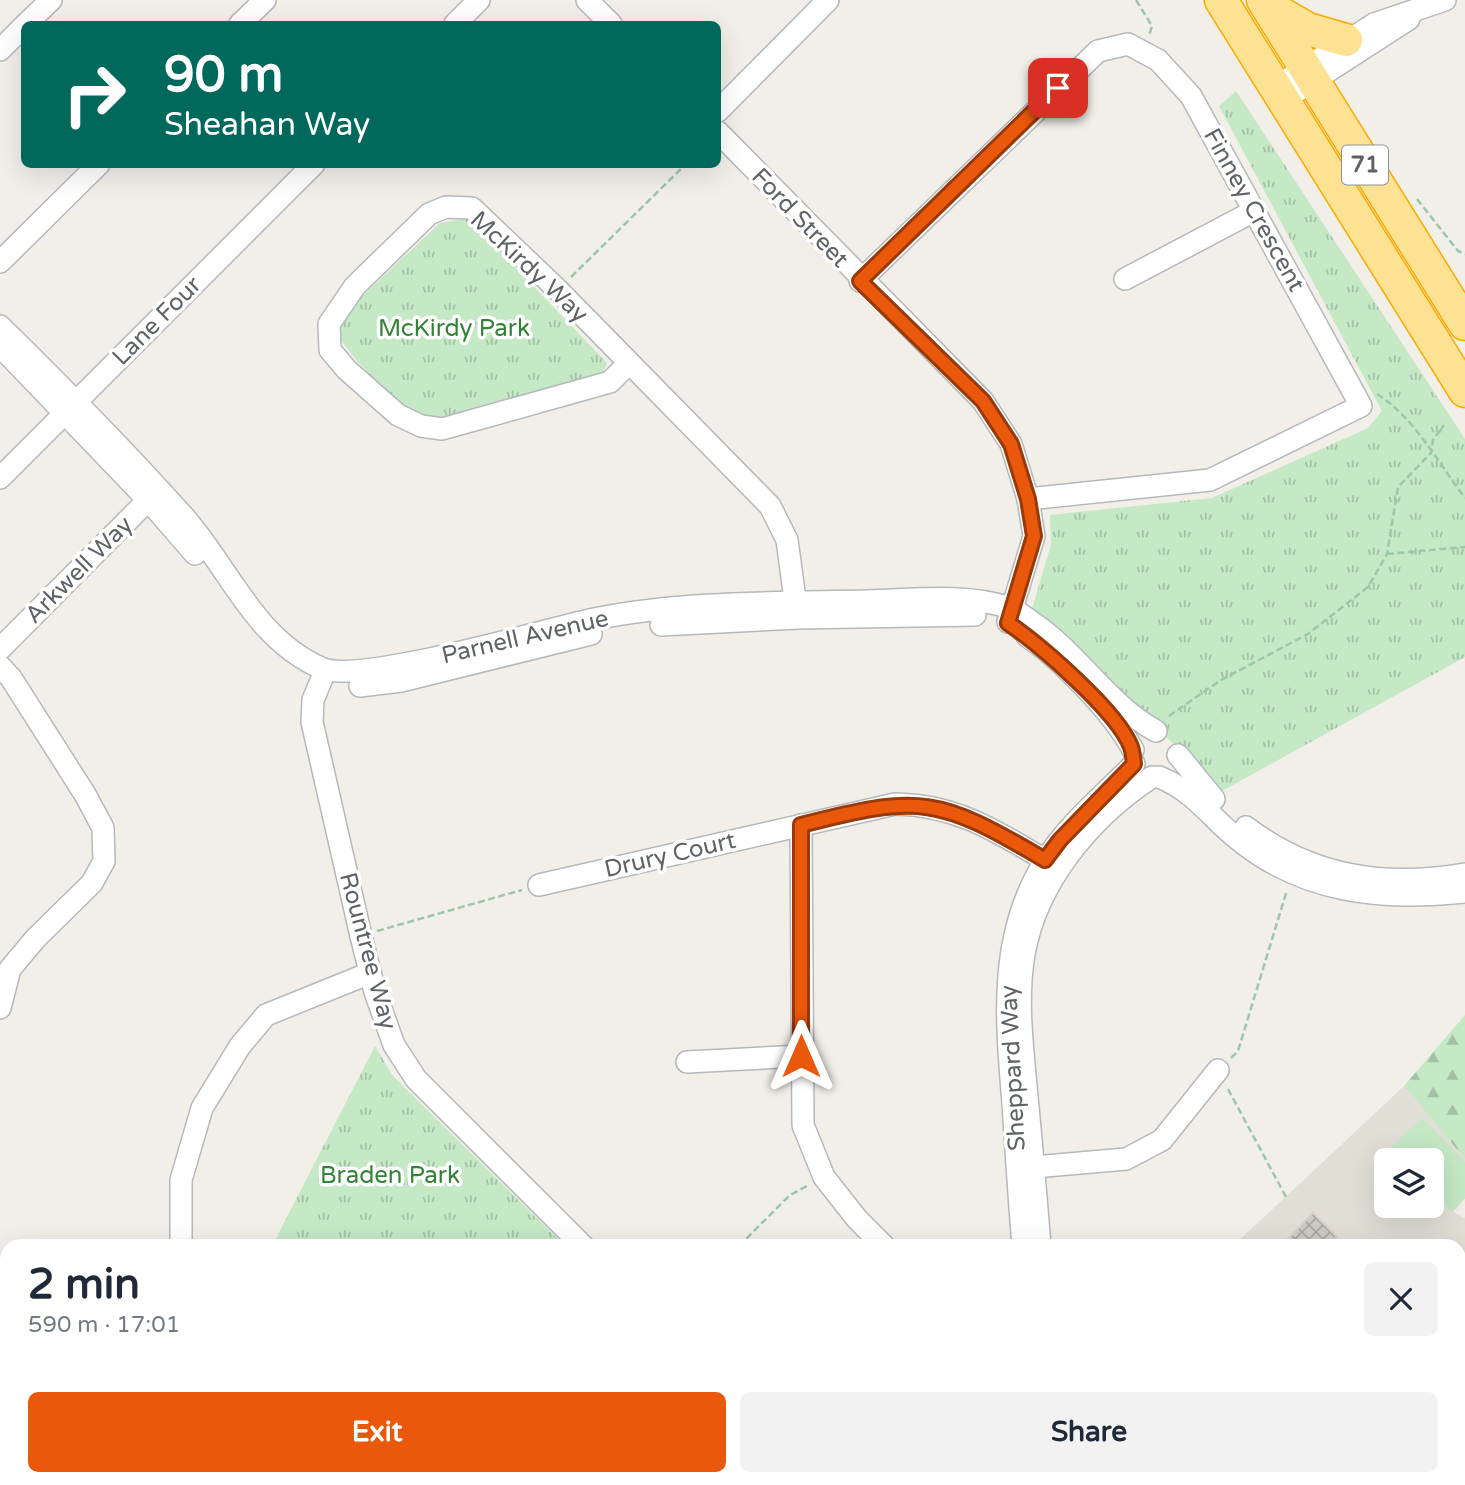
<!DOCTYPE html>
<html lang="en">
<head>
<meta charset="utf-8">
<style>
	:root { --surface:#fff; --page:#f2f2f3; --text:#1f2937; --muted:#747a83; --accent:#ea580c }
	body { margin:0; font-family:"Varela Round",sans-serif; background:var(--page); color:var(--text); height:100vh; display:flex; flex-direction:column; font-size:26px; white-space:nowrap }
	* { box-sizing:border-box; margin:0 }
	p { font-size:23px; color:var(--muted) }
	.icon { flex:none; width:38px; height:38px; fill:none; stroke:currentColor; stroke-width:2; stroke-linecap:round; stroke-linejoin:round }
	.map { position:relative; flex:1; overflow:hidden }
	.side { position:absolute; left:0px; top:1239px; width:1466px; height:247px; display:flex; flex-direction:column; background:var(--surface); border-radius:21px 21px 0 0; box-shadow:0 7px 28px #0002 }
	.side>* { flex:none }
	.guide { position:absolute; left:21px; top:21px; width:700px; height:147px; border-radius:10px; box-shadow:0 7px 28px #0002; background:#00695c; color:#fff; overflow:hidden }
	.controls { position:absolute; left:1374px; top:1148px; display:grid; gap:14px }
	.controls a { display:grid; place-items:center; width:70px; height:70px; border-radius:10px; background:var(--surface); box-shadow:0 7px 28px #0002; font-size:35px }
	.pin { position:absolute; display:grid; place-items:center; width:60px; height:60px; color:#fff; margin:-30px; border-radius:14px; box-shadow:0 4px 10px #0006 }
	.me { position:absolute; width:77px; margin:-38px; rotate:0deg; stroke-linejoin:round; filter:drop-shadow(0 0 5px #0008) }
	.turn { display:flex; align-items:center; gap:24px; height:147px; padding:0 28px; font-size:32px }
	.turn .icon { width:91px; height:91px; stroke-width:2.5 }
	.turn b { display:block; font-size:49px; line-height:60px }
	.round { display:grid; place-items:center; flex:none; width:74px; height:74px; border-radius:10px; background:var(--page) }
	.head { display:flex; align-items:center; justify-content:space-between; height:119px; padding:0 28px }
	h1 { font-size:42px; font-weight:800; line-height:52px }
	.cta { display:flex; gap:14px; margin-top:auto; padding:14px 28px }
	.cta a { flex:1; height:80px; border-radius:10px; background:var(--accent); color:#fff; font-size:28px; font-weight:800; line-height:80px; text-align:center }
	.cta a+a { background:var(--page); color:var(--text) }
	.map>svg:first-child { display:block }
</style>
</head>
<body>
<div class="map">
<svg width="1465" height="1485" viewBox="0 0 1465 1485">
	<defs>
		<pattern id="grass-tufts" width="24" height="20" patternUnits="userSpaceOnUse" patternTransform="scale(1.75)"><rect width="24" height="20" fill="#c5e8c5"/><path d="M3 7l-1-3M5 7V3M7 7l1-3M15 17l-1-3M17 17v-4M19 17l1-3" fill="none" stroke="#a3c0a4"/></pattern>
		<pattern id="forest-firs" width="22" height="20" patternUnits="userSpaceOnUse" patternTransform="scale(1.75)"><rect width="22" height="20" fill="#c5e8c5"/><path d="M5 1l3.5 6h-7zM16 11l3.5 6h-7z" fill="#a3c0a4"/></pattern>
		<pattern id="building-cross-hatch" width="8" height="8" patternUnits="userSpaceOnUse" patternTransform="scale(1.75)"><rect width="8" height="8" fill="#cccac5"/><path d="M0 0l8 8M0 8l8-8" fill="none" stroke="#a9a8a4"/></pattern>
	</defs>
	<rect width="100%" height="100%" fill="#f1efe8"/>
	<!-- education -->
	<path fill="#e1ded6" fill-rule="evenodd" d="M1404 1086 1465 1159V1198L1453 1212 1465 1218V1485H979L986 1479H1460V1246H1233ZM1386 1160H1432V1206H1386Z"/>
	<!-- grass -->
	<g fill="url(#grass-tufts)">
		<path d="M1236 91 1465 439V657L1222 791 1062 636 1030 615 1051 545 1050 515 1212 498 1368 428 1382 411 1219 106Z"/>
		<path d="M468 218 607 363 602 376C567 385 443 428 415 415 393 405 355 359 340 339L341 316 440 223Z"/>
		<path d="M375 1046 392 1075 565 1246H272Z"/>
		<path d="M152 1479H546L541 1485H149Z"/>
	</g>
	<!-- forest -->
	<path fill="url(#forest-firs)" d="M1465 1015V1159L1404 1086Z"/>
	<!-- pitch -->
	<g fill="#c5e8c5">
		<path d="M1422 1118 1465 1162V1198L1452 1212 1432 1192V1160H1398L1387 1151Z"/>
		<path d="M1460 1313 1465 1316V1485H1427L1421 1479H1460Z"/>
	</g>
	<!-- building -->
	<path fill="url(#building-cross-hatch)" stroke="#d6d1c6" stroke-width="2" d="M1313 1213 1337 1237 1327 1246H1281Z"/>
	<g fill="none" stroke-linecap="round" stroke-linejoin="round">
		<defs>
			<g id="minor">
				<path d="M587 0 611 24"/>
				<path d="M26 24 51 0"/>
				<path d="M240 24 265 0"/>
				<path d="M455 24 479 0"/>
				<path d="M0 50 24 26"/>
				<path d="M1277 86 1374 24 1445 0"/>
				<path d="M1285 99 1409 19"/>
				<path d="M718 111 828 0"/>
				<path d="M718 132 983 401 1011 444 1028 499 1034 536 1008 622"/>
				<path d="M0 262 99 164"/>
				<path d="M1125 279 1254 211"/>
				<path d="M860 281 1098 51 1128 44 1158 60 1191 96 1361 406 1210 480 1028 499"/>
				<path d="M0 326C63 388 126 452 185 518 230 570 255 639 321 668 358 685 543 630 594 619 683 601 777 603 867 601 913 600 966 593 1010 608 1018 611 1026 618 1033 623 1078 653 1108 705 1156 731"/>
				<path d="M0 346 149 501 195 554"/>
				<path d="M629 363 610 382 442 429 421 426 398 415 347 370 330 350 329 324 355 286 429 214 446 207 472 208 558 290 770 506 787 540 797 614"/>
				<path d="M0 478 314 164"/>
				<path d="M661 625 798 618 975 615"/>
				<path d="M1027 636C1061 659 1114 714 1133 750"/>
				<path d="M0 649 156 492"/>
				<path d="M0 666 11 678 86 796 103 828 104 861 92 883 35 939 10 969 0 1008"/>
				<path d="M325 671 313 700 312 722 361 936 375 992 394 1045 416 1079 583 1246"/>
				<path d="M360 686 401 681 591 634"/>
				<path d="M1178 755 1214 799"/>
				<path d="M1159 777C1192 790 1208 814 1234 836 1301 893 1381 901 1465 892"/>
				<path d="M801 825 803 1125 824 1177 857 1219 884 1246"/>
				<path d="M1246 827C1312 877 1385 888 1465 874"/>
				<path d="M539 885 895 804C962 805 1003 836 1059 868"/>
				<path d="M687 1062 801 1056"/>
				<path d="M1034 1167 1126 1159 1162 1140 1218 1070"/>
				<path d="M181 1246V1180L202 1108 240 1046 266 1015 370 973"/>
				<path d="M1023 1246C1019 1198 1016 1151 1013 1103 1006 1019 998 936 1045 861 1067 825 1105 794 1134 764"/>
				<path d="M1040 1246C1036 1196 1032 1147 1027 1097 1023 1050 1016 1001 1024 954 1037 881 1091 817 1152 777"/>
				<path d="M0 1379 7 1386"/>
				<path d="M98 1479 103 1485"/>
				<path d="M818 1479 825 1485"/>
				<path d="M1377 1479 1383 1485"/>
				<path d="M571 1485 575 1479"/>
				<path d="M934 1485 941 1479"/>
				<path d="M959 1485 966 1479"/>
			</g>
			<g id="highway">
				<path d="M1221 0 1465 391"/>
				<path d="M1263 0 1465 324"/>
				<path d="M1271 8 1308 29 1346 40"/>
			</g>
		</defs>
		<!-- minor casing -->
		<use href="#minor" stroke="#b5b8bc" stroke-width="24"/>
		<!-- highway casing -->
		<use href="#highway" stroke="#f9ab00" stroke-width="35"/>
		<!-- path -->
		<g stroke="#9cc7a9" stroke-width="2.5" stroke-dasharray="7 3.5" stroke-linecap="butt">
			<path d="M1136 0 1152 26 1149 36"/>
			<path d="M1417 199 1458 251 1465 254"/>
			<path d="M571 277 686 164"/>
			<path d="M1377 394C1414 417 1439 464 1465 498"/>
			<path d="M1387 554 1465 547"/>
			<path d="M1169 716 1221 680 1308 634 1368 587 1387 554 1398 487 1431 453 1433 440 1444 425"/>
			<path d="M377 931 522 890"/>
			<path d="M1231 1058 1238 1051 1287 890"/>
			<path d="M1228 1089 1286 1197"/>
			<path d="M739 1246 790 1195 807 1186"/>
			<path d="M233 1485 238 1479"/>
		</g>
		<!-- minor -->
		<use href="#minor" stroke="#fff" stroke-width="21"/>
		<!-- highway -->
		<use href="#highway" stroke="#fde293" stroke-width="32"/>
	</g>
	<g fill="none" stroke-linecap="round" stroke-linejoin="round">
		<defs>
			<path id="route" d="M801 1056V825C920 794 939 797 1045 860L1060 840 1134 764C1133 758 1133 752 1131 747 1118 712 1040 645 1008 623L1034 536 1028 499 1011 444 983 401 860 281 1058 88"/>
		</defs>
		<!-- route casing -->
		<use href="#route" stroke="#983908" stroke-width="18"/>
		<!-- route -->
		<use href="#route" stroke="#ea580c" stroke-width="12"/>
	</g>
	<g text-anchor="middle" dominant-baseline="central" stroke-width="7" stroke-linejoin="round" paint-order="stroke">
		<!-- shield labels -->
		<rect fill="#fff" stroke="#8f9295" stroke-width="2" x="1342" y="145.5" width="46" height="39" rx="5"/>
		<g font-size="23" font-weight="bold" fill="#5f6368">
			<text x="1365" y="165">71</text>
		</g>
		<!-- street labels -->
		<g font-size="24" fill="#5f6368" stroke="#fff">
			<text transform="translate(1254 210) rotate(61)">Finney Crescent</text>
			<text transform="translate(800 218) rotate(46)">Ford Street</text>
			<text transform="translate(529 267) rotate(43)">McKirdy Way</text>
			<text transform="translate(157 321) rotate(-45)">Lane Four</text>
			<text transform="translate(79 570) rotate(-45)">Arkwell Way</text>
			<text transform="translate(525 637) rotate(-13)">Parnell Avenue</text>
			<text transform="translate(670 855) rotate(-13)">Drury Court</text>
			<text transform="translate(368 951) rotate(75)">Rountree Way</text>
			<text transform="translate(1013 1068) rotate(-93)">Sheppard Way</text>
		</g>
		<!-- park labels -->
		<g font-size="24" fill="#348238" stroke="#fff">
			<text x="454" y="328">McKirdy Park</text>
			<text x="390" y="1175">Braden Park</text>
		</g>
	</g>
</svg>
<div class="controls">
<a><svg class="icon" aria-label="layers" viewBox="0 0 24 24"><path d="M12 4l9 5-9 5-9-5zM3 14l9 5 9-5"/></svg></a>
</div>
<div class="pin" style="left:1058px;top:88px;background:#d93025"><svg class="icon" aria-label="arrive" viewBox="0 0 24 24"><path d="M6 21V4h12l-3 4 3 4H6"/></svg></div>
<svg class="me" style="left:801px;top:1056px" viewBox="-20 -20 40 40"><path d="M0-17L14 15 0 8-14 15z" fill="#ea580c" stroke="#fff" stroke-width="4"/></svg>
<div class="guide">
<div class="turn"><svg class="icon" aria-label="right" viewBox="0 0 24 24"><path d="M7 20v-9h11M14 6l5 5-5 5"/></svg><div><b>90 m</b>Sheahan Way</div></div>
</div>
<section class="side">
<div class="head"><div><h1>2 min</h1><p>590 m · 17:01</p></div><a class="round"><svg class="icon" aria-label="close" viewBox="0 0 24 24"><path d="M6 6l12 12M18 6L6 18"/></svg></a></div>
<div class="cta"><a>Exit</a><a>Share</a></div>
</section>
</div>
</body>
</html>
